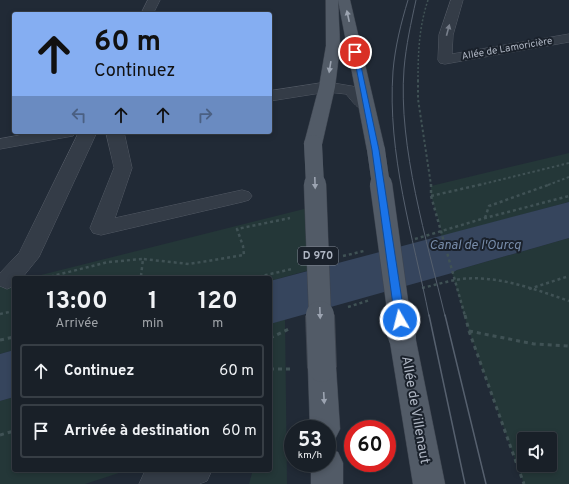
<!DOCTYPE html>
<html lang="fr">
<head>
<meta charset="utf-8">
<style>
	:root { --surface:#192028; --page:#262d34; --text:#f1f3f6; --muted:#9fa3a8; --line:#373e45 }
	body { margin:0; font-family:Overpass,sans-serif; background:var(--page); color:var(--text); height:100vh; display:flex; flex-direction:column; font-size:15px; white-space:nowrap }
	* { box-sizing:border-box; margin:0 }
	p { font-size:13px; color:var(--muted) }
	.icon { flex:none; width:22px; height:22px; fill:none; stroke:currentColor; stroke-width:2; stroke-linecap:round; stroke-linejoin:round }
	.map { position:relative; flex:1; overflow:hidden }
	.side { position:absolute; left:12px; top:276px; width:260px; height:196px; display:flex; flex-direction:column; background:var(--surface); border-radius:4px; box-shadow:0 2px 6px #0003,0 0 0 1px var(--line) }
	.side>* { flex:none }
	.hud { position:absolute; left:12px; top:12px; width:260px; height:122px; border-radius:4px; box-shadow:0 2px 6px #0003,0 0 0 1px var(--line); background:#85aef2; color:#111; overflow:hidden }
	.controls { position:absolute; left:517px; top:432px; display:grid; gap:8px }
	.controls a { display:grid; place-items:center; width:40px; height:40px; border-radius:4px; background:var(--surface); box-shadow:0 2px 6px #0003,0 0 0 1px var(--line); font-size:20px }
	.speed { position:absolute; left:284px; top:420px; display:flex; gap:8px; font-size:20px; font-weight:700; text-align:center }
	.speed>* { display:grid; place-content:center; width:52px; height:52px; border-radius:50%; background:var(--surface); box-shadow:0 2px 6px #0003,0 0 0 1px var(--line); line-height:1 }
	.speed small { font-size:10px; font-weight:400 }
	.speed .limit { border:6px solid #d22; background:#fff; color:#111 }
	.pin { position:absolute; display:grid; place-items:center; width:34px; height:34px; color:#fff; margin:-17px; border:2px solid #fff; border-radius:50%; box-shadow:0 1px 4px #0007 }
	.me { position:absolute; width:44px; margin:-22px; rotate:352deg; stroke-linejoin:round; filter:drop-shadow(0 0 3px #0008) }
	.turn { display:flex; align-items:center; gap:14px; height:84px; padding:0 16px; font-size:18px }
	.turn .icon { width:52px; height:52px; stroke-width:2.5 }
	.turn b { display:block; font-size:28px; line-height:34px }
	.lanes { display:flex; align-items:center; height:38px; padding:0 16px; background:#0003; justify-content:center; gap:20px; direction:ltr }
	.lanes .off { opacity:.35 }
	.eta { display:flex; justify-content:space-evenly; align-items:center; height:68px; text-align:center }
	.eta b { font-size:24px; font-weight:700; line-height:28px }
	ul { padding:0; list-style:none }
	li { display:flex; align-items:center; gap:12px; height:54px; margin:0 8px 6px; padding:0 8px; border:2px solid var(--line); border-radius:4px }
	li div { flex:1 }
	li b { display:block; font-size:15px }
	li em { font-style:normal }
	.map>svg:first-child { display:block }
</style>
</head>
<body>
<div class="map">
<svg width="569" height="484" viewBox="0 0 569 484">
	<rect width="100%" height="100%" fill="#212a36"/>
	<!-- green -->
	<g fill="#243738" fill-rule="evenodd">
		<path d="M569 153V202L440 237 442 232 431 196V186Z"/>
		<path d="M316 206 317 268 270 281V278H29Z"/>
		<path d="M569 238V484H524L469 331 452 273 457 270ZM524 439H550V465H524Z"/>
		<path d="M14 282V350L0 354V285Z"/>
		<path d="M285 319 287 484H249L252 473 250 470H270V324Z"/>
		<path d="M14 397V470H128L85 484H0V401Z"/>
	</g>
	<!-- water -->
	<g fill="#36455d">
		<path d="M569 202V238L457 270 452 273 270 324V281Z"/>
		<path d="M14 350V397L0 401V354Z"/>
	</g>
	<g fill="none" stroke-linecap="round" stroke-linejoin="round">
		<defs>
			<g id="minor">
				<path d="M148 0H160L153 14H141Z"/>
				<path d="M451 0H463L453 35 452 54 569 34V42L445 64 440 63 438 60 439 35Z"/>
				<path d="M327 82 357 87 374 106 372 109C359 113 354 103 346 94L327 92 270 101V91Z"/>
				<path d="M37 132H76L73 136 67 137 0 149V139Z"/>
				<path d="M79 132H97L39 257 22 278H14V286L7 289 0 286V273L19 253Z"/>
				<path d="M106 132H124L132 168 115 218 242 190 249 192 252 196 249 200 242 202 101 235 93 233 90 228 114 168Z"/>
				<path d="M151 470H212L207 481 199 484H139L144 473Z"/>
			</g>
			<g id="major">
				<path d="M326 0H350L385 150 382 154 376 155 370 154 367 150 338 0 340 46 335 87 322 144 319 148 313 149 307 148 304 144 319 87 326 46Z"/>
				<path d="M402 326 411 329 415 336 445 484H413L389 336 393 329Z"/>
				<path d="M322 357 332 360 336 368 340 429 335 439 327 442V429H310L308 368 312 360Z"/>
				<path d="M327 448 338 452 343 463V484H311V463H327Z"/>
			</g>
		</defs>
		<!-- minor casing -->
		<use href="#minor" stroke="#525964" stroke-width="1"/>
		<!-- major casing -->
		<use href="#major" stroke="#3e4550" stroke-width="1"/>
		<!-- path-far3 -->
		<path stroke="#405255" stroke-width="1.5" stroke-dasharray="2 2" stroke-linecap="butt" d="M418 81C418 53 419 27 428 0"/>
		<!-- path-far2 -->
		<g stroke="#405255" stroke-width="2" stroke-dasharray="2.5 2.5" stroke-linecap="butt">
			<path d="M418 80V99L431 185"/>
			<path d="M479 185 569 163"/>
			<path d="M548 185 569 177"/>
		</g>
		<!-- path-far1 -->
		<g stroke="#405255" stroke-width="2.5" stroke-dasharray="3 3" stroke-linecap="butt">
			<path d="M431 184V196L483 184"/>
			<path d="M485 218 489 206 551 184"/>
			<path d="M415 239 485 218 569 196"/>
			<path d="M343 256 364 251"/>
			<path d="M141 276 143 259 189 264 244 255 243 246 237 229 290 218"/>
			<path d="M45 278 108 262 143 259"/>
			<path d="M134 278 141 276 151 278"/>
			<path d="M253 278 292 269"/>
			<path d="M422 288C435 285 448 281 461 279 498 275 534 289 569 301"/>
			<path d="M529 289 569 276"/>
			<path d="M348 307 370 300"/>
			<path d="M0 314 14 311"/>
		</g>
		<!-- path -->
		<g stroke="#405255" stroke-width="3" stroke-dasharray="4 4" stroke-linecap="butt">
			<path d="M469 331 524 484"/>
			<path d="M469 331 534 344 569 346"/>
			<path d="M270 338 291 328"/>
			<path d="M0 340 14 337"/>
			<path d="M270 369H291"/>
			<path d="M0 435 14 431"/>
		</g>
		<!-- minor -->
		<use href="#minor" fill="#343c47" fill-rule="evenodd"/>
		<!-- major -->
		<use href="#major" fill="#525b67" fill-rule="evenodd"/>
		<!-- tram-far1 -->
		<g stroke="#56606e" stroke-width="1">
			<path d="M408 0C401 23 395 47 393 71 387 154 413 236 429 316"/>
			<path d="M416 0C411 23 406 45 404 69 398 147 427 241 445 316"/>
		</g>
		<!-- tram -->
		<g stroke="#56606e" stroke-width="1.5">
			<path d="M429 315 465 484"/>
			<path d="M445 315 486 484"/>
		</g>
		<defs>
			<g id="major-bridge-far2">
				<path d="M313 144 315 185"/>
				<path d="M376 150 381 185"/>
			</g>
			<g id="major-bridge-far1">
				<path d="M315 184 320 316"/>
				<path d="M381 184 399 316"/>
			</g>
			<g id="major-bridge">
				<path d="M320 315 322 368"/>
				<path d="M399 315 402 336"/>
			</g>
		</defs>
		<!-- major-bridge-far2 casing -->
		<use href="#major-bridge-far2" stroke="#3e4550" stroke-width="18" stroke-linecap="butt"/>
		<!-- major-bridge-far1 casing -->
		<use href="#major-bridge-far1" stroke="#3e4550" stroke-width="23" stroke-linecap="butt"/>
		<!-- major-bridge casing -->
		<use href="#major-bridge" stroke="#3e4550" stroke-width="30" stroke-linecap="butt"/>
		<!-- path-bridge-far1 -->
		<path stroke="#405255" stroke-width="2.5" stroke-dasharray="3 3" stroke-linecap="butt" d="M431 196 465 316"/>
		<!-- path-bridge -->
		<path stroke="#405255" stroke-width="3" stroke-dasharray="4 4" stroke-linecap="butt" d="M465 315 469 331"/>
		<!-- major-bridge-far2 -->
		<use href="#major-bridge-far2" stroke="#525b67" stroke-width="18"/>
		<!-- major-bridge-far1 -->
		<use href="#major-bridge-far1" stroke="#525b67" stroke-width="22"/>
		<!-- major-bridge -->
		<use href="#major-bridge" stroke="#525b67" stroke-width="28"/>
	</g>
	<!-- one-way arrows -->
	<defs><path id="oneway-solid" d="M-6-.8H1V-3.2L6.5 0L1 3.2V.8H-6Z"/></defs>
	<g fill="#9ca4b1">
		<use href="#oneway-solid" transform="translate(348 16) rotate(-102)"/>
		<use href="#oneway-solid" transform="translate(330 67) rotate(99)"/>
		<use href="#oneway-solid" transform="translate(315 183) rotate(88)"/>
		<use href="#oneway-solid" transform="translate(320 313) rotate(88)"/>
		<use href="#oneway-solid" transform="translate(324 398) rotate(87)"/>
	</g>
	<use fill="#787f8b" href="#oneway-solid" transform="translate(448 30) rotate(-75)"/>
	<!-- route -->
	<path fill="#1a73e8" stroke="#114b97" d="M353 51 358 52 379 150 405 320 404 323H396L395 320 372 150Z"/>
	<g text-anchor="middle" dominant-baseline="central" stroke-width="4" stroke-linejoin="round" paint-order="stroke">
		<!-- far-street labels -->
		<g font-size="10" fill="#afb6c3" stroke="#1a212b">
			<text transform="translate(507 49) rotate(-10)">Allée de Lamoricière</text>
		</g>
		<!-- shield labels -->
		<rect fill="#1a212b" stroke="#828995" stroke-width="1" x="298" y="247" width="40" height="18" rx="3"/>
		<g font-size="11" font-weight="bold" fill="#afb6c3">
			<text x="318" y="256">D 970</text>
		</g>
		<!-- water labels -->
		<g font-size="13" font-style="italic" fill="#788daa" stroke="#1a212b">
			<text x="475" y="246">Canal de l'Ourcq</text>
		</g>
		<!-- near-street labels -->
		<g font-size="14" fill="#afb6c3" stroke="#1a212b">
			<text transform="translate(415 410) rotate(80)">Allée de Villenaut</text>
		</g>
	</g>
</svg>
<div class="controls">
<a><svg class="icon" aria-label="sound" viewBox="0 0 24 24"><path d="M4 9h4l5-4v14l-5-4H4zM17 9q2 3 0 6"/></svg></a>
</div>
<div class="speed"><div>53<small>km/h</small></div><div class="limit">60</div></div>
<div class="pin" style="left:355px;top:52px;background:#d93025"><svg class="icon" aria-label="arrive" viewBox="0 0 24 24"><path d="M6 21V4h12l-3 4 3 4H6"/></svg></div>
<svg class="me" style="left:400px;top:320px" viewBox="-20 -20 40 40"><circle r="17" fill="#1a73e8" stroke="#fff" stroke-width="3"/><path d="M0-11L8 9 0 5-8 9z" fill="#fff"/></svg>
<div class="hud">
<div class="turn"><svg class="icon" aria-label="ahead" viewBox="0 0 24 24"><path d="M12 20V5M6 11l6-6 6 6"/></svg><div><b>60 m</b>Continuez</div></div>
<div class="lanes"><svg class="icon off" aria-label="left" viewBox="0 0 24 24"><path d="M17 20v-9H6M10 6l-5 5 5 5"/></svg><svg class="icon" aria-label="ahead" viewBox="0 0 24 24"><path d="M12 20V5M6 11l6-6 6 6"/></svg><svg class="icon" aria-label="ahead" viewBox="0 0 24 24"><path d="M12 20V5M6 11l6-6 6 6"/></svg><svg class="icon off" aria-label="right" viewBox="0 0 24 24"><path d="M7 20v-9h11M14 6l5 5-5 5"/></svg></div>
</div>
<section class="side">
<div class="eta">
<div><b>13:00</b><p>Arrivée</p></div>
<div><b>1</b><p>min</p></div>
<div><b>120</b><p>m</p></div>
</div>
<ul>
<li><svg class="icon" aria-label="ahead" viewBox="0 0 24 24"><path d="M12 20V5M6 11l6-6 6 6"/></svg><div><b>Continuez</b></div><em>60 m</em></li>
<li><svg class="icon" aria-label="arrive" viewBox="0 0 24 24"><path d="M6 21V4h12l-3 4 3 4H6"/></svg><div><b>Arrivée à destination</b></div><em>60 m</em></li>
</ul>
</section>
</div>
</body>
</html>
